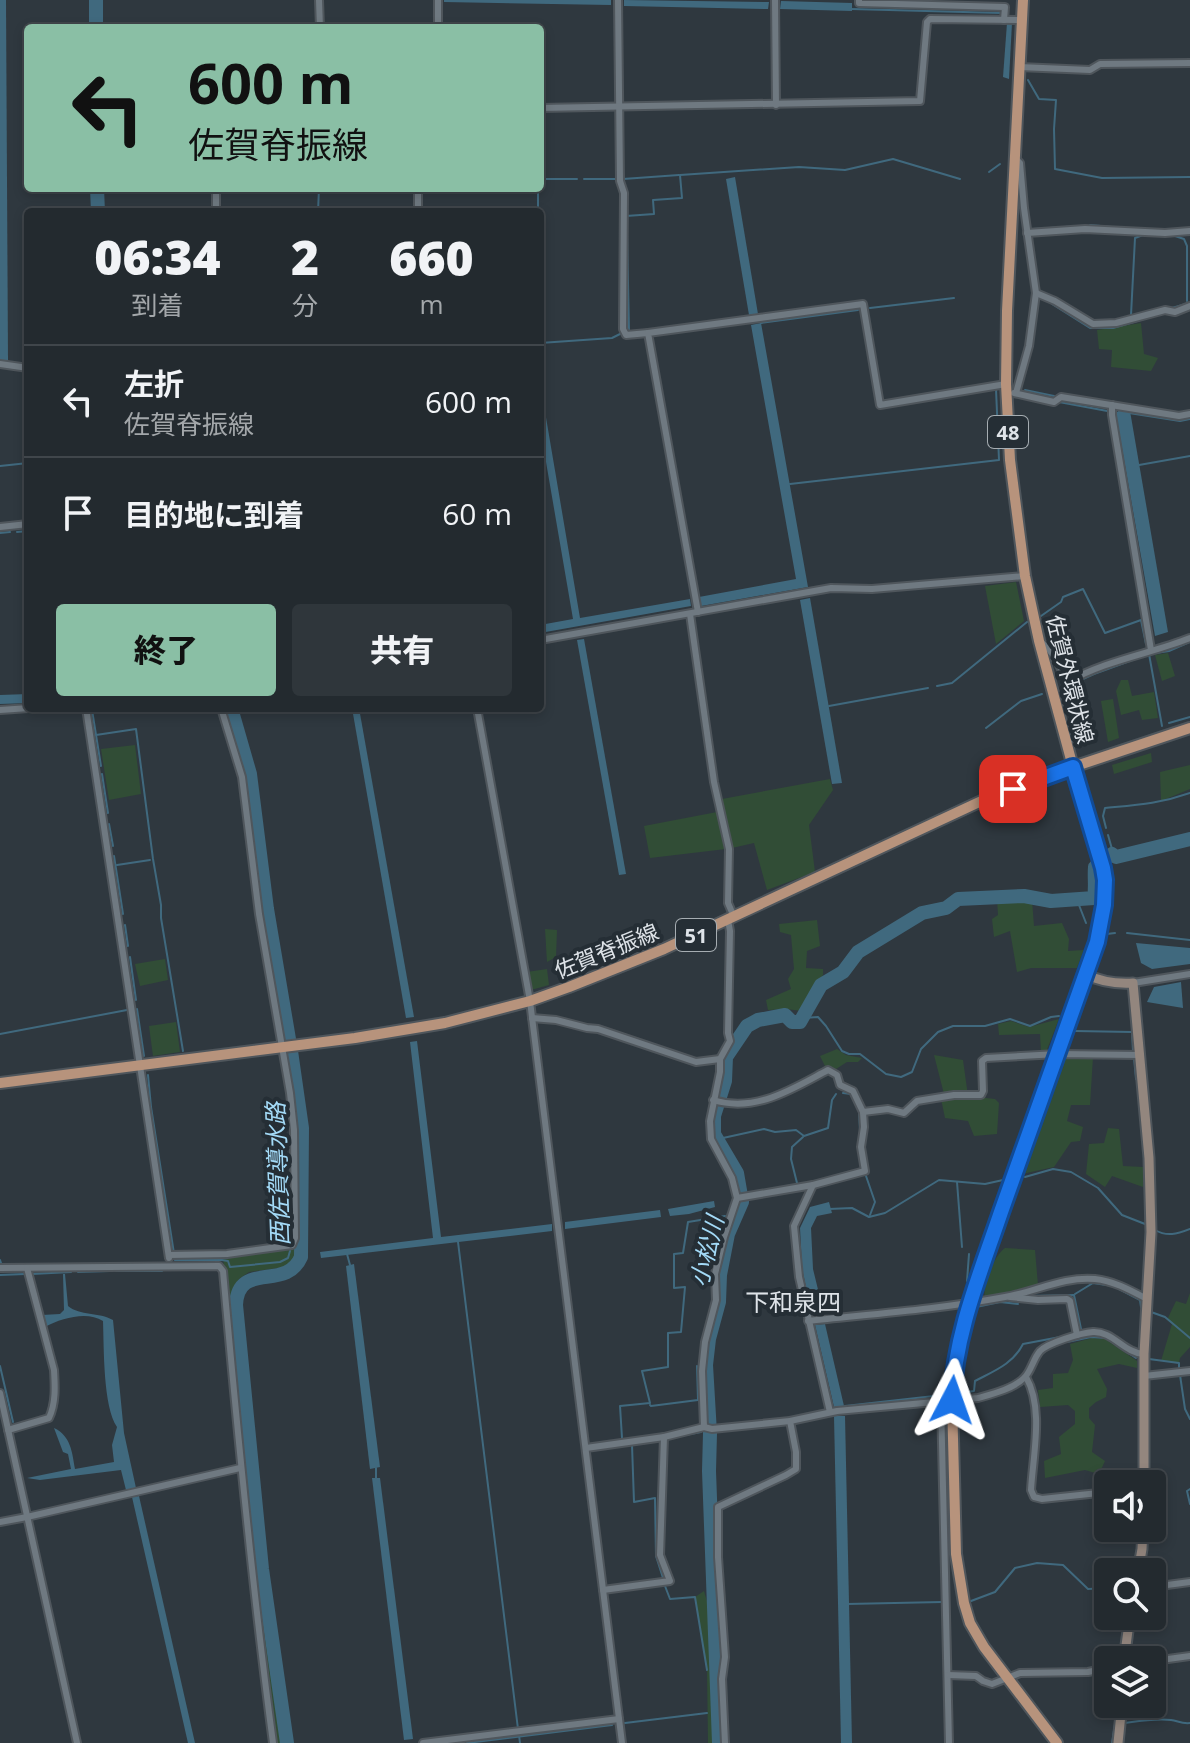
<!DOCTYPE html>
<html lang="ja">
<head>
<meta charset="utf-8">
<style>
	:root { --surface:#232a2f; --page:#2f363b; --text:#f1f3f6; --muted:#a3a7aa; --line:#40464b; --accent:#8abfa5 }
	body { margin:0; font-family:"Open Sans","Noto Sans JP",sans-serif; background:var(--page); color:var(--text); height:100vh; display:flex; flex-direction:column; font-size:30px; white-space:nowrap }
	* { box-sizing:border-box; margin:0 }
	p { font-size:26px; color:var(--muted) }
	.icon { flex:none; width:44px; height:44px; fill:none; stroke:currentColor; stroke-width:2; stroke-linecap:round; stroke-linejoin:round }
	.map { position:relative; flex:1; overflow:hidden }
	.panel { position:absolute; left:24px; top:208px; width:520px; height:504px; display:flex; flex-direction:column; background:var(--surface); border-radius:8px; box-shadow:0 4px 12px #0003,0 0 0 2px var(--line) }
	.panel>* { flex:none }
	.top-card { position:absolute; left:24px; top:24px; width:520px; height:168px; border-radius:8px; box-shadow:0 4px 12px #0003,0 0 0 2px var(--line); background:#8abfa5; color:#111; overflow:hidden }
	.buttons { position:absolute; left:1094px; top:1470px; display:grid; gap:16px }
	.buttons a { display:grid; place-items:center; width:72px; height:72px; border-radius:8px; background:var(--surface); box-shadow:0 4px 12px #0003,0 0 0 2px var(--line); font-size:40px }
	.pin { position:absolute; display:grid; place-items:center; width:68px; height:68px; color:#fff; margin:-34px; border-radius:16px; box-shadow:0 4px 12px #0006 }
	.me { position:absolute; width:88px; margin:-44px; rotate:4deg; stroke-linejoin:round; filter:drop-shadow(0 0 6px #0008) }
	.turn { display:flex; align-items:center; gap:28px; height:168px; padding:0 32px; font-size:36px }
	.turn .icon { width:104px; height:104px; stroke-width:2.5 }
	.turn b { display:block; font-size:56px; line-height:68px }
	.eta { display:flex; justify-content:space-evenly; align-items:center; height:136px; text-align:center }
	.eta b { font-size:48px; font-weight:800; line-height:56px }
	.button { display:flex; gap:16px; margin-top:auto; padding:16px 32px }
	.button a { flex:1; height:92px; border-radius:8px; background:var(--accent); color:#111; font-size:32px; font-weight:800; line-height:92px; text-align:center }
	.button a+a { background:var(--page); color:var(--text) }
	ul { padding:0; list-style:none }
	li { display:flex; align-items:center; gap:24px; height:112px; padding:0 32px; border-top:2px solid var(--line) }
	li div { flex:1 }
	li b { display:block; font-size:30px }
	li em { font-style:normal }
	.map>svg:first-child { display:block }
</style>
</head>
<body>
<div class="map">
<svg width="1190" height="1743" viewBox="0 0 1190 1743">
	<rect width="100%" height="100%" fill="#2f383f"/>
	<!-- green -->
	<g fill="#314d36">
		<path d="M1141 323 1144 354 1158 358 1151 371 1111 367 1112 350 1099 349 1097 330Z"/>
		<path d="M1016 582 1024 621 996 644 985 586Z"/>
		<path d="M1168 653 1175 676 1162 681 1155 655Z"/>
		<path d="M1121 680H1128L1132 696 1154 692 1158 718 1142 720 1139 710 1121 715 1116 691Z"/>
		<path d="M1113 699 1119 738 1108 742 1101 701Z"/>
		<path d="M135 745 141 794 109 800 101 749Z"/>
		<path d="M1151 753 1152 762 1114 774 1112 765Z"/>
		<path d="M1190 765V789L1161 801 1160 772Z"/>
		<path d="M830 779 833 790 809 825 815 872 767 890 754 843 732 848 722 799Z"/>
		<path d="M717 812 726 849 650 858 644 826Z"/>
		<path d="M997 899 1032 900 1034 926 1062 923 1069 939 1068 951 1084 950 1077 968H1031L1017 972 1010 931 994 937 992 919 998 915Z"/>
		<path d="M817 920 820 946 807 951 806 968 823 969V975L810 992 802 1011 786 1009 768 1010 766 1000 791 989 788 979 794 969 791 935 780 932 779 924Z"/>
		<path d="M545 929 557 930 556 957 547 962Z"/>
		<path d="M165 959 168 980 140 986 135 964Z"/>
		<path d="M547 969 549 985 531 990 527 972Z"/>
		<path d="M1059 1019 1046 1052H1041L1040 1034 999 1035 998 1024 1011 1021 1029 1027Z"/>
		<path d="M176 1022 180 1052 153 1056 149 1026Z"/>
		<path d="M837 1049 846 1055 862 1058 858 1062H847L836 1069 825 1066 820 1056Z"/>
		<path d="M934 1055 963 1060 968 1096 995 1099 999 1103 997 1134 974 1136 968 1121 945 1118 941 1099 944 1094Z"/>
		<path d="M1066 1056 1093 1057 1090 1105H1071L1067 1121 1083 1127 1080 1141 1071 1142 1054 1167 1022 1174Z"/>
		<path d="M1108 1128 1119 1129 1123 1166 1143 1167V1187L1112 1176 1105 1187 1086 1174 1089 1144 1104 1143Z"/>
		<path d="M297 1248 296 1259 286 1267 249 1272 239 1279 231 1293 262 1606 281 1743H276L261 1633 223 1257Z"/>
		<path d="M1005 1248 1035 1250 1038 1285 985 1297C982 1284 994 1256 1005 1248Z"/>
		<path d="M1190 1293V1347L1180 1358 1179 1363 1161 1361 1172 1324 1167 1320 1176 1301 1186 1304Z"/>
		<path d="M1092 1338 1105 1339 1137 1361V1368L1119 1364 1097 1369 1107 1389 1106 1397 1096 1402 1089 1408V1418L1095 1425 1092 1452 1105 1461 1099 1474 1085 1470 1045 1478 1044 1461 1061 1454 1059 1437 1075 1424V1411L1068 1405 1040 1407 1038 1390 1053 1388V1374L1068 1373 1073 1360 1070 1344Z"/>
		<path d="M704 1591 712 1618 715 1743H708L707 1670 695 1597Z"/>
	</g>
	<!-- water -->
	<g fill="#40697e">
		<path d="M0 0H6L8 361 0 360Z"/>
		<path d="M444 0H611V5L444 2Z"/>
		<path d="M624 0 769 2 768 9 624 6Z"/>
		<path d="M781 1 852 3V11L780 9Z"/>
		<path d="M1007 23H1012L1009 79 1003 77Z"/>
		<path d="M735 177 758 314 749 315 726 179Z"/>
		<path d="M761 323 808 587 701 606 699 597 796 579 751 325Z"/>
		<path d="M540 382 580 618 690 599 691 606 540 633V625L573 619 540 427Z"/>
		<path d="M1119 410 1130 411 1168 632 1155 636 1116 414Z"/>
		<path d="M810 598 842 783 832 784 800 600Z"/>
		<path d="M584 639 626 874 619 875 577 640Z"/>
		<path d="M28 694V703L0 704V695Z"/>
		<path d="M352 708H359L414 1017 406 1018Z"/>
		<path d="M1136 943 1190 948V964L1152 969 1141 963Z"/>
		<path d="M1181 982 1183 1008 1147 1002 1154 987Z"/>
		<path d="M417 1041 441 1237 552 1224V1231L321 1258 320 1252 433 1238 410 1042Z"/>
		<path d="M714 1201 715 1207 689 1214 670 1216 668 1209Z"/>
		<path d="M829 1202 832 1213 817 1216 811 1228 813 1269 824 1314 812 1316 802 1268 800 1228 810 1207Z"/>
		<path d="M660 1210 661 1217 565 1229V1222Z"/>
		<path d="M354 1264 380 1467 370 1469 346 1266Z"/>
		<path d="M63 1274H65L68 1306C80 1316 99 1312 113 1320L124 1433 136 1488 126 1490 121 1470 40 1480 27 1478 71 1469 68 1454 63 1452 54 1428C71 1436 72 1452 75 1469L114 1462 112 1445 117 1427C103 1407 104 1348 103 1321 87 1311 62 1318 45 1327L42 1315 60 1314 64 1310Z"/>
		<path d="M825 1324 844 1406 834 1407 815 1325Z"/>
		<path d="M834 1416H845L852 1743H841Z"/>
		<path d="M372 1478H380L413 1739 404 1740Z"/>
		<path d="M139 1496 195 1743H188L132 1497Z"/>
	</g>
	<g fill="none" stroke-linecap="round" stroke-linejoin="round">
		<!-- stream -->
		<g stroke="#40697e" stroke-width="2">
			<path d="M851 9 1001 13"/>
			<path d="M1028 80 1039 99 1056 100 1054 129 1055 169 1102 178 1190 177"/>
			<path d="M989 172 1000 164"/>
			<path d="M540 179H577"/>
			<path d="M584 179H616"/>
			<path d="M623 179 679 175"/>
			<path d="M538 188V212"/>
			<path d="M1020 195 1024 230"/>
			<path d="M318 212 319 188"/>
			<path d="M626 216 654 214 653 200 682 198 680 175 799 167 845 170 893 159 960 179"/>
			<path d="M1090 225 1123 228"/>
			<path d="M1034 229 1080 226"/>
			<path d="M627 234 629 331"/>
			<path d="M1175 236 1184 239 1187 246V301"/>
			<path d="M1052 304 1090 328H1113L1144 319"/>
			<path d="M870 308 954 298"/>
			<path d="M1172 308 1189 303"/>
			<path d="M1131 315 1135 238 1143 235 1159 236"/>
			<path d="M761 323 858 310"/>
			<path d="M540 343 612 338 620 334"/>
			<path d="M1025 390 1054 396 1059 402 1118 413"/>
			<path d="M1129 413 1180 421 1190 419"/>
			<path d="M1139 465 1190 456"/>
			<path d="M0 466 28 463"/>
			<path d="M790 484 999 460 996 389"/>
			<path d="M17 532 28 531"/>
			<path d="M0 533 10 532"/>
			<path d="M1041 616 1061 602 1063 597 1083 589 1105 633 1141 620 1146 644"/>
			<path d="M1156 653 1169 651 1190 642"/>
			<path d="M1148 654H1149L1162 726"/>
			<path d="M1072 684 1094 674 1138 658"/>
			<path d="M937 686 952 683 1027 622"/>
			<path d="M829 706 928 688"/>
			<path d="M92 710 101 766"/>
			<path d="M1169 723 1190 717"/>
			<path d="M986 728 1021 701 1042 694"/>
			<path d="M96 735 136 729 153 859 161 905V918L183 1051"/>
			<path d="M102 774 108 813"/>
			<path d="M109 824 113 846"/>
			<path d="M1106 828 1103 816 1105 808C1137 805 1159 804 1190 793"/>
			<path d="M1108 835 1112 849V854"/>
			<path d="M114 856 123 914"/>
			<path d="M117 865 150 860"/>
			<path d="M1077 900 1086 923"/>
			<path d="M125 925 128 946"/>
			<path d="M1127 933 1190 940"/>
			<path d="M1107 934 1115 933"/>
			<path d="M130 957 136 1000"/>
			<path d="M137 1009 144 1056"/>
			<path d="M803 1018 818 1017 826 1026 842 1051 849 1054H860L886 1074 901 1077 912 1072 921 1049 938 1032 953 1026H985L1010 1019 1030 1026 1051 1017 1059 1016"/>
			<path d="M1075 1031 1132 1032 1133 1051"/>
			<path d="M0 1034 127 1010"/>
			<path d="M1134 1058 1136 1079"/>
			<path d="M148 1075 151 1107 175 1260H222L228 1261 230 1267 280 1262 288 1258 290 1251"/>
			<path d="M843 1093 851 1094 852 1096"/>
			<path d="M859 1109 860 1131"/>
			<path d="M718 1141 723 1138 764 1129 775 1132 796 1130 804 1136 828 1128 832 1100 836 1094"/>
			<path d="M859 1153 861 1167"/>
			<path d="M866 1176 875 1202 870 1215"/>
			<path d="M1025 1177 1053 1169 1071 1172 1098 1188 1122 1215 1145 1224"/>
			<path d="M957 1182 962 1247"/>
			<path d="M797 1183 791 1159 792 1147 803 1137"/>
			<path d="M829 1209 852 1208 869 1217 885 1213 939 1180 985 1184 1003 1180"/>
			<path d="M1155 1230C1167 1237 1177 1234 1190 1229"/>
			<path d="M458 1242 518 1729"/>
			<path d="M347 1254 350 1265"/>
			<path d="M301 1257H307"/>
			<path d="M0 1260 1 1263"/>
			<path d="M116 1271H162"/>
			<path d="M78 1272 110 1271"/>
			<path d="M32 1274 71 1272"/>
			<path d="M0 1275 25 1274"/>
			<path d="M967 1281 969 1254"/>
			<path d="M1119 1289 1140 1300 1141 1307"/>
			<path d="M1075 1294 1093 1283 1113 1286"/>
			<path d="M1030 1296 1074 1295 1081 1329"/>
			<path d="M976 1307 1000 1302 1018 1304"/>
			<path d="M1151 1312 1165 1317 1190 1338"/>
			<path d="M1067 1342 1091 1337 1106 1338 1136 1358"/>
			<path d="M1149 1359 1179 1363V1369"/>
			<path d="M0 1366 13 1422"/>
			<path d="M1180 1375 1185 1409 1190 1419"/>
			<path d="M960 1393 974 1391 975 1381C994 1371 1013 1364 1023 1344L1060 1337 1062 1339"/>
			<path d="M650 1405 651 1406 698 1400 697 1366"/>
			<path d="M845 1406 943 1395"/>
			<path d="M622 1438 620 1406 650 1403 642 1371 668 1367V1333L681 1332 685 1287 674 1288V1254L683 1253 688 1222 725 1216"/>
			<path d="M670 1438 701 1432"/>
			<path d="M659 1441 632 1445 634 1502 655 1498 656 1556 663 1578"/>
			<path d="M376 1468V1478"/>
			<path d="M131 1489 136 1496"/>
			<path d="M1190 1489 1187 1491 1190 1504"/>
			<path d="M1160 1583 1190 1579"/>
			<path d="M665 1586 670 1599 695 1597 707 1670"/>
			<path d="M971 1601 995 1592 1015 1568 1037 1563 1063 1565 1088 1589 1108 1588"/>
			<path d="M847 1604 942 1602"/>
			<path d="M625 1723 707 1713"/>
			<path d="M1124 1723C1139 1721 1156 1718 1171 1720 1178 1721 1182 1724 1190 1723"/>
			<path d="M519 1735 520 1743"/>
			<path d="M467 1743 612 1725"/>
			<path d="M1112 1743 1115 1724"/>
		</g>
		<!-- river -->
		<g stroke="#40697e" stroke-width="14">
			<path d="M96 0V28"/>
			<path d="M97 188 98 212"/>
			<path d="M231 708 250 774 267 909 291 1051 302 1128 301 1257C286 1292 238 1260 236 1305L262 1569 287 1743"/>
			<path d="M719 1743 709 1471 710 1433 706 1365 709 1339 719 1302 720 1275 728 1234 742 1202 737 1173 714 1134V1116L725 1081 726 1057 747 1026 758 1020 785 1015 792 1022H800L821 985 843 972 858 952 922 913 946 908 958 899 1024 896 1051 901 1094 898C1096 887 1094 878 1095 867L1112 854 1116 857 1190 839"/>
		</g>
		<defs>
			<g id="street">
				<path d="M319 0 320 28"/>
				<path d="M438 0V28"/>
				<path d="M618 0 620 181 624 193 623 329 626 335 648 333"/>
				<path d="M775 0 776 105"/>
				<path d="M859 0V3L1005 7 1004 20"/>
				<path d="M1019 67 1090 70 1100 64 1190 63"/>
				<path d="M540 108 920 101 927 22 930 19 1022 20"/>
				<path d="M1015 158 1020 163 1024 208 1036 293 1029 346 1016 393"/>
				<path d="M216 212V188"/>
				<path d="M418 212V188"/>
				<path d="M1027 233 1085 229 1165 233 1190 231"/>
				<path d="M1036 293 1055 301 1093 324 1116 323 1165 310 1175 312 1190 306"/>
				<path d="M0 364 28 368"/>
				<path d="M1014 393 1054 402 1061 397 1179 416 1190 414"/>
				<path d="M1112 405V415L1151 650"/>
				<path d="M0 527 28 524"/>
				<path d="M698 612 648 333 863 304 880 405 1006 384"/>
				<path d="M690 614 714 782 729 849 728 903 734 917"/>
				<path d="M540 640 831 588 872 589 1025 576"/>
				<path d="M1039 641C1060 653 1077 704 1075 727 1074 733 1071 739 1067 744"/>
				<path d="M1068 682C1106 660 1150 654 1190 638"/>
				<path d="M86 708 169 1258"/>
				<path d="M477 708 530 1001 622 1743"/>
				<path d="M0 710 29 708"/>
				<path d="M1133 983 1190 974"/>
				<path d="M532 1018 556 1020 587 1028 598 1029 696 1062 720 1059"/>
				<path d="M713 1100C756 1113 792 1089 828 1070L837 1075 840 1085 853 1091 863 1112 864 1127 861 1147 865 1171 813 1185 737 1198"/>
				<path d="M863 1112 888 1109 904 1113 917 1101 954 1095H981L983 1091 982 1061 986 1058 1058 1054 1139 1055"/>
				<path d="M813 1185 794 1226 799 1277 830 1412"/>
				<path d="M169 1255 227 1254 292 1245 295 1238 294 1130 290 1093 259 914 242 777 221 708"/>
				<path d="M0 1268 219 1266 223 1271C237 1429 252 1586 273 1743"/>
				<path d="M1010 1297 1038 1300 1067 1299 1070 1301 1077 1335"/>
				<path d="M808 1321C873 1314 940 1309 1005 1297 1034 1292 1065 1276 1095 1279 1114 1281 1130 1290 1147 1299"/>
				<path d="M1144 1376 1190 1371"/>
				<path d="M1026 1377C1044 1408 1033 1455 1031 1490L1034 1497 1042 1499 1108 1492"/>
				<path d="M0 1393 77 1743"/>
				<path d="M941 1401 949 1743"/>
				<path d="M704 1427 702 1371 705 1342 716 1300 715 1274 724 1237 737 1198 732 1178 711 1139 710 1121 720 1072V1059L730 1041 728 1033 730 931 728 920"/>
				<path d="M8 1430 49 1418C56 1403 55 1386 54 1370L27 1268"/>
				<path d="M586 1448 664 1437 704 1427 712 1429 790 1421 837 1411 978 1398C992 1394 1013 1389 1024 1378 1031 1372 1033 1359 1040 1351 1048 1343 1080 1333 1093 1332 1113 1331 1124 1353 1144 1354"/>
				<path d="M0 1522 27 1517 240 1468"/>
				<path d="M1152 1587 1190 1582"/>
				<path d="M603 1590 670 1581 660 1555 664 1437"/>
				<path d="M1125 1657 1168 1659 1190 1656"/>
				<path d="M948 1675 976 1676 983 1681 992 1684 1020 1673 1088 1672 1108 1668"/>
				<path d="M423 1743 619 1719"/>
				<path d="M725 1743 722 1679 725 1657 718 1557V1507L786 1475 796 1469V1452L790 1421"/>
			</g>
			<g id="secondary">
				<path d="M1085 974C1101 982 1116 984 1133 983L1149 1158 1151 1232 1144 1354V1484"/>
				<path d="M1138 1572 1142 1549 1143 1528"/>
				<path d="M1124 1660 1130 1616"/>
				<path d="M1118 1743 1122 1704"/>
			</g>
			<g id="primary">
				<path d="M1023 0 1007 311 1006 384 1010 460 1025 576 1039 641 1073 767 1103 868 1106 891 1103 917 1097 942 971 1302 961 1334 954 1372 952 1400 956 1554 964 1603 970 1623 984 1647 1057 1743"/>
				<path d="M0 1083 355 1038 445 1023 530 1001 569 987 664 949 990 797 1073 767 1190 728"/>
			</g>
		</defs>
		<!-- street casing -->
		<use href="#street" stroke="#4f565c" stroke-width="10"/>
		<!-- secondary casing -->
		<use href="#secondary" stroke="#4f565c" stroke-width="13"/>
		<!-- primary casing -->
		<use href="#primary" stroke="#4f565c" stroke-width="14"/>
		<!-- street -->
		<use href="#street" stroke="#6f7981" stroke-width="6"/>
		<!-- secondary -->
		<use href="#secondary" stroke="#93867e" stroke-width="9"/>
		<!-- primary -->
		<use href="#primary" stroke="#b7937c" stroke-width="10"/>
	</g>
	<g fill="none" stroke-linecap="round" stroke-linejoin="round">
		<defs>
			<path id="route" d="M952 1400C955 1333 980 1274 1001 1212 1033 1122 1065 1032 1097 942L1104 905 1105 880 1103 868 1073 767 1013 789"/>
		</defs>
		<!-- route casing -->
		<use href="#route" stroke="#114b97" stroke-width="20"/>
		<!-- route -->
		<use href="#route" stroke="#1a73e8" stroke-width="14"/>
	</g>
	<g text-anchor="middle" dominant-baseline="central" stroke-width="8" stroke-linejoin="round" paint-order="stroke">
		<!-- shield labels -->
		<g fill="#252e35" stroke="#a6adb2" stroke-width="2">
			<rect x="988" y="416" width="40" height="32" rx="6"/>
			<rect x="676" y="919" width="40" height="32" rx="6"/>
		</g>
		<g font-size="20" font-weight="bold" fill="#dee3e8">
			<text x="1008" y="432">48</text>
			<text x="696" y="935">51</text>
		</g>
		<!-- street labels -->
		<g font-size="22" fill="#dee3e8" stroke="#252e35">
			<text transform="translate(1071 679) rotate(76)">佐賀外環状線</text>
			<text transform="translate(606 950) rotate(-22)">佐賀脊振線</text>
		</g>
		<!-- water labels -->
		<g font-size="24" font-style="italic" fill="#a3daf7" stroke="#252e35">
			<text transform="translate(277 1174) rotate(-92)">西佐賀導水路</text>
			<text transform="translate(706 1251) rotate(-76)">小松川</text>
		</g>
		<!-- neighbourhood labels -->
		<g font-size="24" fill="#dee3e8" stroke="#252e35">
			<text x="793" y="1301">下和泉四</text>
		</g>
	</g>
</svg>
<div class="buttons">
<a><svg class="icon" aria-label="sound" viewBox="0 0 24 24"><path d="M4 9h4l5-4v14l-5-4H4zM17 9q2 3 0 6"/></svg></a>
<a><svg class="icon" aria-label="search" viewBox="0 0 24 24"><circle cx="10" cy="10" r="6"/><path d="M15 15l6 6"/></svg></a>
<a><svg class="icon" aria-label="layers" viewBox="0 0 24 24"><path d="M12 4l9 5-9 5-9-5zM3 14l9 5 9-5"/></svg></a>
</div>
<div class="pin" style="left:1013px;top:789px;background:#d93025"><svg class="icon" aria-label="arrive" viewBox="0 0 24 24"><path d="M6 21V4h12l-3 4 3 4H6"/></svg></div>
<svg class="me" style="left:952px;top:1400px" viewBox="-20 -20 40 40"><path d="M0-17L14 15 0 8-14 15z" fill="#1a73e8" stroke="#fff" stroke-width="4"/></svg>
<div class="top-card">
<div class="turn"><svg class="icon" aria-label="left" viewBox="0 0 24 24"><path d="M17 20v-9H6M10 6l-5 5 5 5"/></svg><div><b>600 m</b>佐賀脊振線</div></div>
</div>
<section class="panel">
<div class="eta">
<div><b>06:34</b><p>到着</p></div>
<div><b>2</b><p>分</p></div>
<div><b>660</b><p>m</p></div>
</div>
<ul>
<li><svg class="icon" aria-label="left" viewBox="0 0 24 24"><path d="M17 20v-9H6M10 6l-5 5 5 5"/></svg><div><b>左折</b><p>佐賀脊振線</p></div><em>600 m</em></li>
<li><svg class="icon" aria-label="arrive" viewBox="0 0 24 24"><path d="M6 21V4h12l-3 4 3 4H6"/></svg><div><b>目的地に到着</b></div><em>60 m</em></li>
</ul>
<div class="button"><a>終了</a><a>共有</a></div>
</section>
</div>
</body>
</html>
